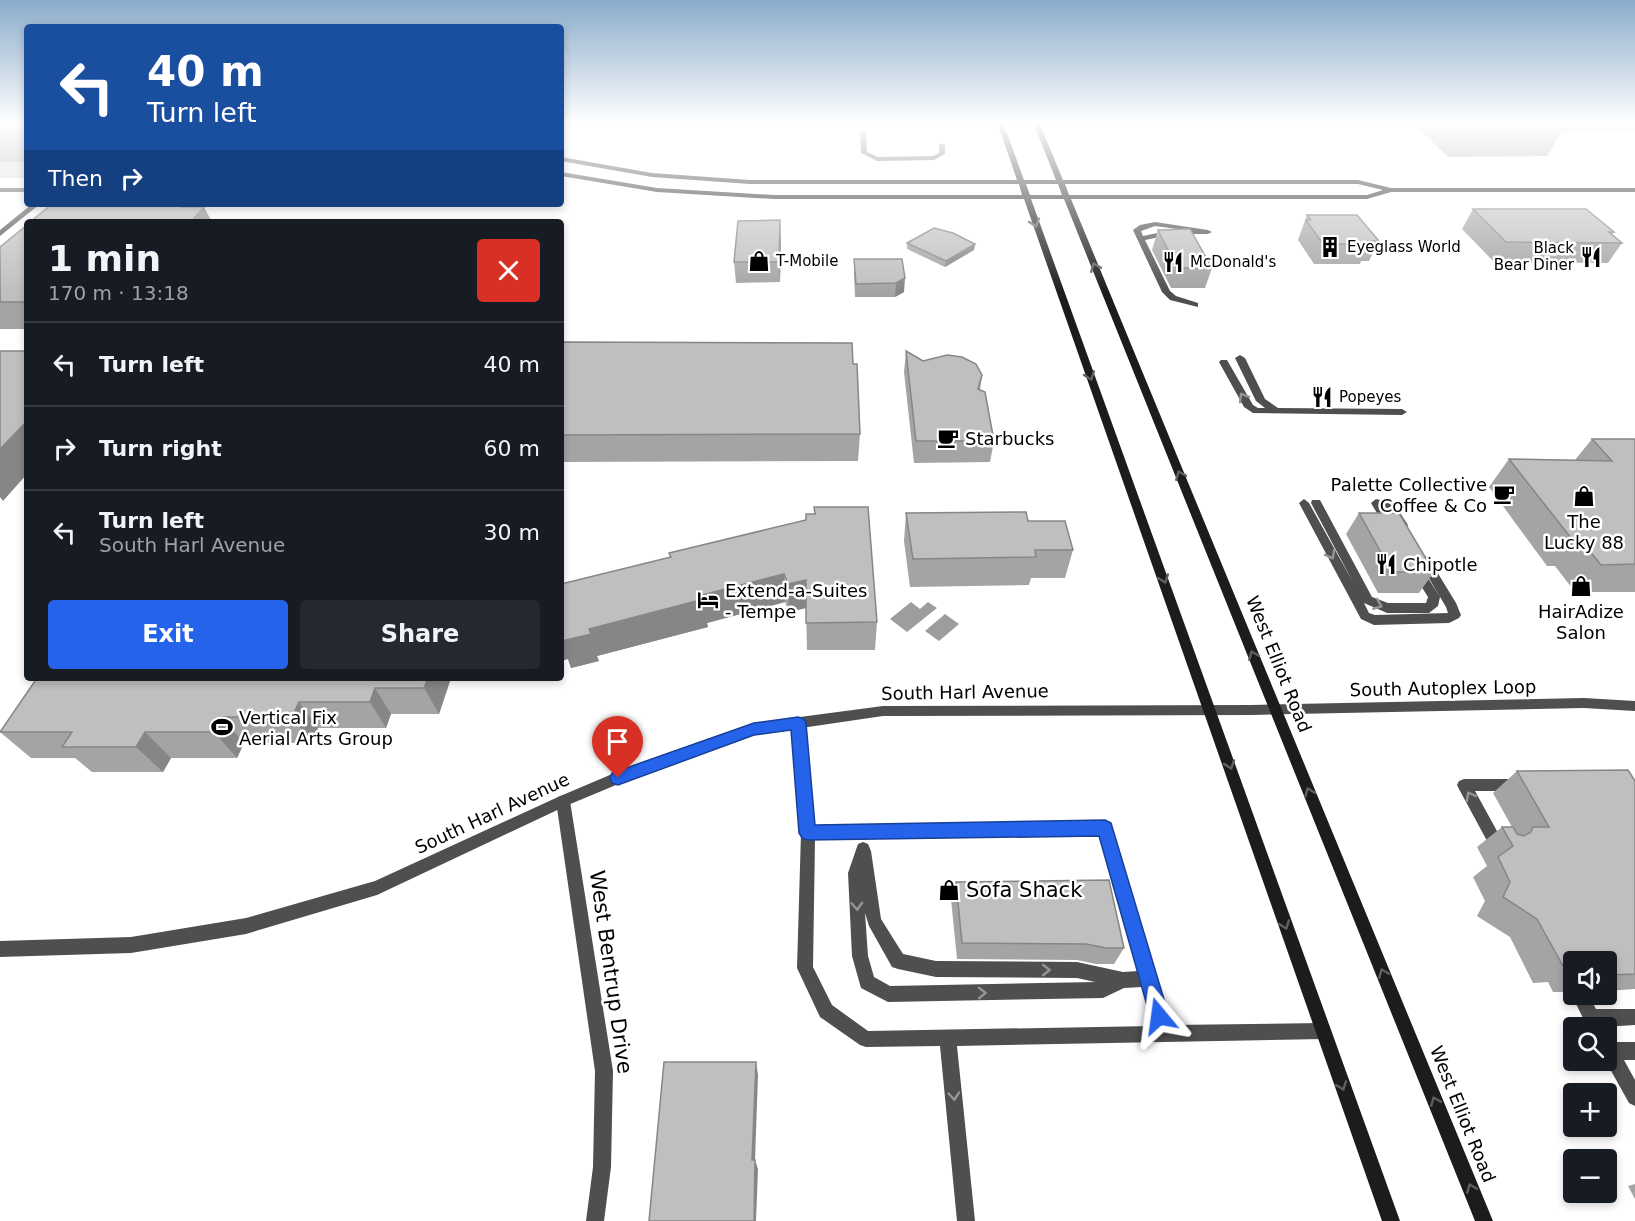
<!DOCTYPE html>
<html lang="en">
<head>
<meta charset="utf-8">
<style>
	:root { --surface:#171b24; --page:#242831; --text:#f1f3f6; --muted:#9ea1a6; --line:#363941; --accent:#2563eb }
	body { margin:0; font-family:"DejaVu Sans",sans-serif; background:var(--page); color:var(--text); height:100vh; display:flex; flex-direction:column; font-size:22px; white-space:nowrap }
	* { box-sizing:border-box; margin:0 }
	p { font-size:20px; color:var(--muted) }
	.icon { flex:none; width:33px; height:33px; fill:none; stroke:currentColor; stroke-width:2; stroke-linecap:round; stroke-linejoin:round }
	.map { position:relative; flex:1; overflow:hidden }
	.side { position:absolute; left:24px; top:219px; width:540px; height:462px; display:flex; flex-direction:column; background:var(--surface); border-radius:6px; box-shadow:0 3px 9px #0003 }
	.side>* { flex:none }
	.guide { position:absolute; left:24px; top:24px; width:540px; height:183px; border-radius:6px; box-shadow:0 3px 9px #0003; background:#1a4fa0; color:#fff; overflow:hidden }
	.buttons { position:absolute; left:1563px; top:951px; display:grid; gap:12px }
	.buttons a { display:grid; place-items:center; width:54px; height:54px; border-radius:6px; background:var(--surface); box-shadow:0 3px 9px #0003; font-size:30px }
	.pin { position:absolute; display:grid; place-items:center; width:51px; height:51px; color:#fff; margin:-62px -26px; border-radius:50% 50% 50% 0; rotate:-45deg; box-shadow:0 0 6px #0007 }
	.pin .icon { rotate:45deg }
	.me { position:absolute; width:66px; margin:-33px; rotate:344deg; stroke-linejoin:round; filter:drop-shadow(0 0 4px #0008) }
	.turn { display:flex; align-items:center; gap:21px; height:126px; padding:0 24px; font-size:27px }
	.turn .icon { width:78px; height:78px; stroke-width:2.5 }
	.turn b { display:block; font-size:42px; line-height:51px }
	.then { display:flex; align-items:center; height:57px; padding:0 24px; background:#0003; gap:12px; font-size:22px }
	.round { display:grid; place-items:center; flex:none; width:63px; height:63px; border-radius:6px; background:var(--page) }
	.headline { display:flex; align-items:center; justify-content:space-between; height:102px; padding:0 24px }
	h1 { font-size:36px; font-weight:600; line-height:45px }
	.action { display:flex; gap:12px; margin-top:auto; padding:12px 24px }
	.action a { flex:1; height:69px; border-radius:6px; background:var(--accent); color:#fff; font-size:24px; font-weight:600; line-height:69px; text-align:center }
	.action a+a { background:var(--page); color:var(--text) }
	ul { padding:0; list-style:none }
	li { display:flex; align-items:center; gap:18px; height:84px; padding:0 24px; border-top:2px solid var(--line) }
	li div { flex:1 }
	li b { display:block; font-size:22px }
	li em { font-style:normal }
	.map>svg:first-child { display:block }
</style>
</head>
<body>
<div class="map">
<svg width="1635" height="1221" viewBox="0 0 1635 1221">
	<rect width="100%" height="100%" fill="#fff"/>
	<!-- green -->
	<rect fill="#d6d6d6" x="0" y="162" width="27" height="16"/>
	<!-- water -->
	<g fill="#9d9d9d">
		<path d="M911 602 920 609 928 602 937 608 907 632 890 619Z"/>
		<path d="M945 614 959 624 939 641 925 631Z"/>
	</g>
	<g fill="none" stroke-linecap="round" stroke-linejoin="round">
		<!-- service -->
		<g fill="#4f4f4f" fill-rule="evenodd">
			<path d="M863 130 866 132 867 152 878 157 933 156 939 153V145L942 143 945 145V154L934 160 877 161 861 153 860 132Z"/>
			<path d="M1155 222 1208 230 1212 232 1208 234H1174L1145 240 1170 291 1176 296 1198 303V307L1170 300 1162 292 1133 230 1140 225ZM1155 226 1177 229 1143 236 1141 231Z"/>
			<path d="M1240 355 1245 358 1265 399 1278 408 1402 409 1407 412 1402 415 1253 413 1244 407 1219 362 1221 360H1227L1253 405 1258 408H1265L1256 401 1235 358Z"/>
			<path d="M1304 499 1309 503 1354 584 1311 503 1312 500H1320L1372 597 1388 603H1426L1428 597 1411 570 1417 566 1421 567 1440 597 1438 606 1429 613H1387L1364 603 1369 613 1375 615 1448 613 1446 607 1418 560 1424 556 1428 557 1456 603 1461 615 1459 618 1449 623 1374 625 1361 619 1299 503Z"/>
			<path d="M1376 499 1380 500 1395 524 1397 527 1395 530H1387L1371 503Z"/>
			<path d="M1388 499 1392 500 1406 522 1408 525 1406 528H1398L1383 503Z"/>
			<path d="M798 717 803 719 805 723 815 826 1105 821 1110 823 1170 1025 1323 1023 1329 1025 1331 1031 1329 1037 1323 1039 957 1046 975 1221H957L940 1046 866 1047 860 1045 820 1017 797 968 801 833 791 723 793 719ZM1100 835 1138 971 1123 972 1077 962 936 961 903 954 881 919 871 851 868 844 863 842 858 844 848 873 852 956 861 988 888 1002 1103 998 1124 988 1142 987 1153 1026 868 1031 832 1005 813 967 815 840ZM865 913 869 926 892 967 898 969 936 977 1077 978 1095 982 890 986 874 977 868 956Z"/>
			<path d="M1464 779H1518L1523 781 1525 785 1523 789 1518 791H1475L1503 842 1505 847 1503 852 1498 854 1493 852 1459 789 1457 785 1459 781Z"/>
			<path d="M563 795 568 797 570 801 613 1071 611 1167 604 1221H586L593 1167 595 1071 556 801 558 797Z"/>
			<path d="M1574 988V994H1588L1596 1009H1635V1025L1588 1028 1571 994Z"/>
			<path d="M1606 1037 1612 1039 1614 1042H1635V1060H1624L1635 1080V1106L1629 1103 1605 1060Z"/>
		</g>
		<!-- minor -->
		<g fill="#4f4f4f" fill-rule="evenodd">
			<path d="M32 204H40L0 236V230Z"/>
			<path d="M1584 698 1635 701V711L1584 708 1251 715 883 716 754 735 640 775 568 805 377 895 246 934 131 953 0 957V941L131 937 246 918 375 881 558 797 631 766 754 723 883 706 1251 705Z"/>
		</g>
		<!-- tertiary -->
		<rect fill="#4f4f4f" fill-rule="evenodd" x="0" y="188" width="27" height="4"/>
		<!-- secondary -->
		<path fill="#1c1c1c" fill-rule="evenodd" d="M997 122H1003L1024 180H1056L1033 122H1039L1063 180H1358L1391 188H1635V192H1391L1367 199H1071L1493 1221H1475L1064 199H1031L1400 1221H1382L1024 199H774L657 192 561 176V172L657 188 774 195H1022L1019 184H750L652 177 561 161V157L652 173 750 180H1017ZM1026 184H1058L1062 195H1030ZM1065 184H1358L1383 190 1367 195H1069Z"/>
	</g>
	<!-- wall -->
	<g fill="#a4a4a4">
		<rect x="0" y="122" width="27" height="40"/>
		<path d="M1412 122H1635V132H1560L1561 133 1547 156 1448 157Z"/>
		<path d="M1473 209 1614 232 1612 235 1622 243 1608 263 1494 262 1462 229Z"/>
		<path d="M1307 215 1379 241 1369 261H1361L1360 264H1314L1298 240Z"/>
		<path d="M27 225V329H0V247Z"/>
		<path d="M1158 230 1212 268 1205 288H1171L1152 250Z"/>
		<path d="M781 240 780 282 736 283 734 262Z"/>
		<path d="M907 243 975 244 974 250 945 267 907 249Z"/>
		<path d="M854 259H902L904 292 895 297H855L854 273Z"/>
		<path d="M561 342 853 364 860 434 858 461 561 462Z"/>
		<path d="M906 351 923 361 982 375 980 390 994 441 990 462 914 463 904 372Z"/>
		<path d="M1592 439H1635V592H1575L1555 566H1547L1489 487 1509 459 1575 460Z"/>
		<path d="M906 513 1028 521 1073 550 1065 578H1031L1029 585 910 587 904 541Z"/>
		<path d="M1359 513 1434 572 1419 593H1378L1346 534Z"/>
		<path d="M806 520 877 622 875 650H807L806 608 789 612 785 602 707 623 708 627 597 656 599 661 571 668 568 659 670 557 669 553Z"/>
		<path d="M37 678H451L439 714H391L386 728H318L312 743H244L237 758H171L163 772H92L75 758H31L0 732Z"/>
		<path d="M1517 771 1635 781V989L1606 991V962H1574V990L1570 992H1553L1548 982 1533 983 1510 937 1477 916 1485 901 1473 877 1487 866 1477 847 1502 827H1512L1493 793Z"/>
		<path d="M956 882 1124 948 1114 964H1096L1077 960 957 959 951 899Z"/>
		<path d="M1635 1184V1199L1628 1186Z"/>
	</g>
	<!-- shaded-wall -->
	<g fill="#868686">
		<path d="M204 207 212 222H196L194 218Z"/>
		<path d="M780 220 781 240 780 282 779 262Z"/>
		<path d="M975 244 974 250 945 267 946 261Z"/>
		<path d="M905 278 904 292 895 297 896 283Z"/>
		<path d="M27 421V474L3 501 0 497V449L26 422Z"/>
		<path d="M784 574 785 602 707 623 708 627 597 656 599 661 571 668 568 659 561 661V636L702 595Z"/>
		<path d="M806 580V608L789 612 788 584Z"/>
		<path d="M428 678H451L439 714 424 688Z"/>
		<path d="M375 688 391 714 386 728 370 702Z"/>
		<path d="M299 702 318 728 312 743 292 717Z"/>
		<path d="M221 717 244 743 237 758 214 732Z"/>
		<path d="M145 732 171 758 163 772 136 747Z"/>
		<path d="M756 1062 758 1075 755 1160 758 1169 756 1221H754L752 1160Z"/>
	</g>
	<!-- building -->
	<g fill="#bfbfbf" stroke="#868686" stroke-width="1.5">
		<rect x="0" y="122" width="27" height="11"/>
		<path d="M1448 122H1548L1561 133H1460Z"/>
		<path d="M52 204H179L181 207H204L194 218 198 222H30Z"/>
		<path d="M1473 209H1586L1614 232H1609L1622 243 1506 242Z"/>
		<path d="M1307 215H1357L1379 241H1368L1370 244H1323L1306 220H1311Z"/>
		<path d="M780 220 779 262H734L738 221Z"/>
		<path d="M27 225V302H0V247Z"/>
		<path d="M934 228 953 233 975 244 946 261 907 243Z"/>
		<path d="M1190 229 1212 268H1177L1158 230Z"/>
		<path d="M854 259H902L905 278 896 283 856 284Z"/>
		<path d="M561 342 852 343 853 364H857L860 434 561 435Z"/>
		<path d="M0 351H27V421L26 422 0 449Z"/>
		<path d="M906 351 923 361 947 355 962 357 976 364 982 375 978 389 985 392 994 441H916Z"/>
		<path d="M1592 439H1635V564L1601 565 1579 538H1571L1509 459 1612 461Z"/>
		<path d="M814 507H868L877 622 806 623V580L788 584 784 574 702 595 704 599 589 629 591 634 562 641 561 637V587H562L561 584 671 557 669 553 806 520V514H815Z"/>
		<path d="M1026 512 1028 521H1065L1073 550H1035L1036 557 913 559 906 513Z"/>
		<path d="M1359 513H1399L1434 572H1392Z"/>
		<path d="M37 678H428L424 688H375L370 702H299L292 717H221L214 732H145L136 747H62L72 732H0Z"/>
		<path d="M1628 770 1635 781V974L1608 975 1606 973V962H1574V965L1563 966 1537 919 1503 897 1510 882 1498 857 1513 846 1502 827H1513L1517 834 1524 836 1531 832 1533 827H1549L1517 771Z"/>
		<path d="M1109 880 1124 948H1106L1086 944 962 943 956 882Z"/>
		<path d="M664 1062H756L752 1160H755L754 1221H649Z"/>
	</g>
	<!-- one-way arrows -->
	<defs><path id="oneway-chevron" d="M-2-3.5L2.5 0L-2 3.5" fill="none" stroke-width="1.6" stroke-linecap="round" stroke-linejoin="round" transform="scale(1.5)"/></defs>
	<g stroke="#606060">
		<use href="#oneway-chevron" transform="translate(1035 223) rotate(71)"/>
		<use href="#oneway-chevron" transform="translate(1095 267) rotate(-112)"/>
		<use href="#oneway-chevron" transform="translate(1090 376) rotate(70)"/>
		<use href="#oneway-chevron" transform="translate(1180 475) rotate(-112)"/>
		<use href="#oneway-chevron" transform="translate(1164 579) rotate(70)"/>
		<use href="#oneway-chevron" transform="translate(1253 655) rotate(-112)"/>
		<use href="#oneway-chevron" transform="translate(1230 765) rotate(71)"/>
		<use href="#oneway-chevron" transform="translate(1309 792) rotate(-112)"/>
		<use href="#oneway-chevron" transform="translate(1285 925) rotate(70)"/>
		<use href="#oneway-chevron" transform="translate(1383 973) rotate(-112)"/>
		<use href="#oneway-chevron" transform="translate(1342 1086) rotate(70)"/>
		<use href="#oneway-chevron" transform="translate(1435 1101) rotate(-112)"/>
		<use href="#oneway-chevron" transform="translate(1471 1188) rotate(-112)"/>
	</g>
	<g stroke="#959595">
		<use href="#oneway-chevron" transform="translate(1243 397) rotate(-121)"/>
		<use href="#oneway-chevron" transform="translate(1331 555) rotate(62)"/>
		<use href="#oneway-chevron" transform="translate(1378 605) rotate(22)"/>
		<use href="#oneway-chevron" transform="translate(1470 796) rotate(-119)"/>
		<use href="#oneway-chevron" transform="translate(857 906) rotate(87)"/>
		<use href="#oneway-chevron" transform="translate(1046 970)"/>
		<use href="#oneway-chevron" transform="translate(982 993) rotate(-1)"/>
		<use href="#oneway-chevron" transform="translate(954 1096) rotate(85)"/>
	</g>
	<!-- sky -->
	<linearGradient id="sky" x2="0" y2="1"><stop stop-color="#8aabca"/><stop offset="0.42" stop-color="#fff"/><stop offset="1" stop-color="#fff" stop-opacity="0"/></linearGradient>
	<rect width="1635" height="293" fill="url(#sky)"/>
	<!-- route -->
	<path fill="#2563eb" stroke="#184099" stroke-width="1.5" d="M798 717 804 719 806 723 815 825 1105 820 1111 823 1169 1016 1166 1022 1159 1025 1152 1022 1150 1016 1099 836 807 840 802 838 799 833 791 730 754 735 618 785 612 783 610 778 612 773 754 723Z"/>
	<!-- icons -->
	<defs>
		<symbol id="building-bare" viewBox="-9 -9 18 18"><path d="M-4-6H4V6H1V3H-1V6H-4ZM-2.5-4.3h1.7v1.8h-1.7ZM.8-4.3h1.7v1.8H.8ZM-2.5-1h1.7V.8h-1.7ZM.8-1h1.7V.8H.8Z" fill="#000" stroke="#fff" stroke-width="2.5" paint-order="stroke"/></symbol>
		<symbol id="restaurant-bare" viewBox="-9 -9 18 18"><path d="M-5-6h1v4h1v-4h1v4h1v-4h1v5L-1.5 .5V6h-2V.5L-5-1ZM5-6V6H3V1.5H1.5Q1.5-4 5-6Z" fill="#000" stroke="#fff" stroke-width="2.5" paint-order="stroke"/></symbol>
		<symbol id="shop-bare" viewBox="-9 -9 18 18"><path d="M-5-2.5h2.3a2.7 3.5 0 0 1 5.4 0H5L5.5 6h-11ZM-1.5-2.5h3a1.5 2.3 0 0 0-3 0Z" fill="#000" stroke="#fff" stroke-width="2.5" paint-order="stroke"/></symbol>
		<symbol id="cafe-bare" viewBox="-9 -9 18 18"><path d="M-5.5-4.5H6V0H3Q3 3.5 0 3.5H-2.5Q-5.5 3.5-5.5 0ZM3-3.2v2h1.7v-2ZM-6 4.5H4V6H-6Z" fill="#000" stroke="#fff" stroke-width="2.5" paint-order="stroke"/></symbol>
		<symbol id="hotel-bare" viewBox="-9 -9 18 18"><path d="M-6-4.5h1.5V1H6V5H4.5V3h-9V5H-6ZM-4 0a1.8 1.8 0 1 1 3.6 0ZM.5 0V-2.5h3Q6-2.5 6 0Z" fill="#000" stroke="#fff" stroke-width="2.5" paint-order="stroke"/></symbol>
		<symbol id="stadium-bare" viewBox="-9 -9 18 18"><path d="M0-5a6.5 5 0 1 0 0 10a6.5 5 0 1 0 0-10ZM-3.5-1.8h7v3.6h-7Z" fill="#000" stroke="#fff" stroke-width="2.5" paint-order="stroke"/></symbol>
	</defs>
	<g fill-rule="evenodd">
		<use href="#building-bare" x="1315" y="232" width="30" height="30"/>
		<use href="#restaurant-bare" x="1576" y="242" width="30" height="30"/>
		<use href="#shop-bare" x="744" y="246" width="30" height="30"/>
		<use href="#restaurant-bare" x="1158" y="247" width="30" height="30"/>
		<use href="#restaurant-bare" x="1307" y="382" width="30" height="30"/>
		<use href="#cafe-bare" x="933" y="423" width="30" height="30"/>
		<use href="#cafe-bare" x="1489" y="479" width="30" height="30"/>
		<use href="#shop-bare" x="1569" y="481" width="30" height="30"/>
		<use href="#restaurant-bare" x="1371" y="549" width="30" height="30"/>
		<use href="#shop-bare" x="1566" y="571" width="30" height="30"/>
		<use href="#hotel-bare" x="693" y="585" width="30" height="30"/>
		<use href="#stadium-bare" x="207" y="712" width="30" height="30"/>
		<use href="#shop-bare" x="934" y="875" width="30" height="30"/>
	</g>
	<g text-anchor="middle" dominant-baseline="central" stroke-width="5" stroke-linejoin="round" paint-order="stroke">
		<!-- far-poi labels -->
		<g font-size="15" fill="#000" stroke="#fff" text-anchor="start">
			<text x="1347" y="247">Eyeglass World</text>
			<text x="1574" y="248" text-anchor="end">Black<tspan x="1574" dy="17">Bear Diner</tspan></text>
			<text x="776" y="261">T-Mobile</text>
			<text x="1190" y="262">McDonald's</text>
			<text x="1339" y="397">Popeyes</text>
		</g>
		<!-- poi labels -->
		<g font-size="18" fill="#000" stroke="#fff" text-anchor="start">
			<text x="965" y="438">Starbucks</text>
			<text x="1487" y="484" text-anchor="end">Palette Collective<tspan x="1487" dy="21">Coffee &amp; Co</tspan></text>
			<text x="1584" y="521" text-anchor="middle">The<tspan x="1584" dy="21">Lucky 88</tspan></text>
			<text x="1403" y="564">Chipotle</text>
			<text x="725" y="590">Extend-a-Suites<tspan x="725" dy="21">- Tempe</tspan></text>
			<text x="1581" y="611" text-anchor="middle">HairAdize<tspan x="1581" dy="21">Salon</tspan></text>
			<text x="239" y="717">Vertical Fix<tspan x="239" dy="21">Aerial Arts Group</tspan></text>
		</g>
		<!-- street labels -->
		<g font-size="18" fill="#000" stroke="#fff">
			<text transform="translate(1279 664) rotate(68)">West Elliot Road</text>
			<text transform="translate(1443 688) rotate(-1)">South Autoplex Loop</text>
			<text transform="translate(965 692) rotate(-1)">South Harl Avenue</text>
			<text transform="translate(492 813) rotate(-25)">South Harl Avenue</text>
			<text transform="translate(1463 1114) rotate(68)">West Elliot Road</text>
		</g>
		<!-- near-poi labels -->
		<g font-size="21" fill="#000" stroke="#fff" text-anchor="start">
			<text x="966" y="890">Sofa Shack</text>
		</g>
		<!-- near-street labels -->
		<g font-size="21" fill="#000" stroke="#fff">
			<text transform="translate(611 972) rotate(82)">West Bentrup Drive</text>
		</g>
	</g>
</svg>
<div class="buttons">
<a><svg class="icon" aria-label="sound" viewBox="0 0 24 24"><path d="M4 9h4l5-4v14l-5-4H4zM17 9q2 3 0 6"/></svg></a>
<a><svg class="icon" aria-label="search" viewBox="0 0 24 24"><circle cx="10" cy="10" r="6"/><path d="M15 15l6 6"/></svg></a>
<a>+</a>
<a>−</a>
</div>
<div class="pin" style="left:618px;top:778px;background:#d93025"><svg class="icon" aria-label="arrive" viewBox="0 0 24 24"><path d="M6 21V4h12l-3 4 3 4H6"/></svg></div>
<svg class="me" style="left:1159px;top:1016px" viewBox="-20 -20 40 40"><path d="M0-17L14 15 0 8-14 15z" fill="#2563eb" stroke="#fff" stroke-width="4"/></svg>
<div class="guide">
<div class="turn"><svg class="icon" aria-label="left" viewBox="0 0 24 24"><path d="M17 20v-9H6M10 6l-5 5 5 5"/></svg><div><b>40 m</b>Turn left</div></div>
<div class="then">Then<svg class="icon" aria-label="right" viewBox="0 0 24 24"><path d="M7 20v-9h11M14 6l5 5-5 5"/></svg></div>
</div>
<section class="side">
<div class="headline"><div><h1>1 min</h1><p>170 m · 13:18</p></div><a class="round" style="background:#d93025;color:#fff"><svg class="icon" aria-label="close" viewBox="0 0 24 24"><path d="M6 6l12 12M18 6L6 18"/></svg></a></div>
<ul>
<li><svg class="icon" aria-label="left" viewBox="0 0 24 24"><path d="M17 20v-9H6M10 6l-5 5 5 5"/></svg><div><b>Turn left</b></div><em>40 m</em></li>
<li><svg class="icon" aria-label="right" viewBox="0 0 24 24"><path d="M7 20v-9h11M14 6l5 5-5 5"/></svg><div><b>Turn right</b></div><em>60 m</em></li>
<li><svg class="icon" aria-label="left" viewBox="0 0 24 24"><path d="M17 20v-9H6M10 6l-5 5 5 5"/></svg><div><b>Turn left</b><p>South Harl Avenue</p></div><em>30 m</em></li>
</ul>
<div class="action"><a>Exit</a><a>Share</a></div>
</section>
</div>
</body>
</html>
